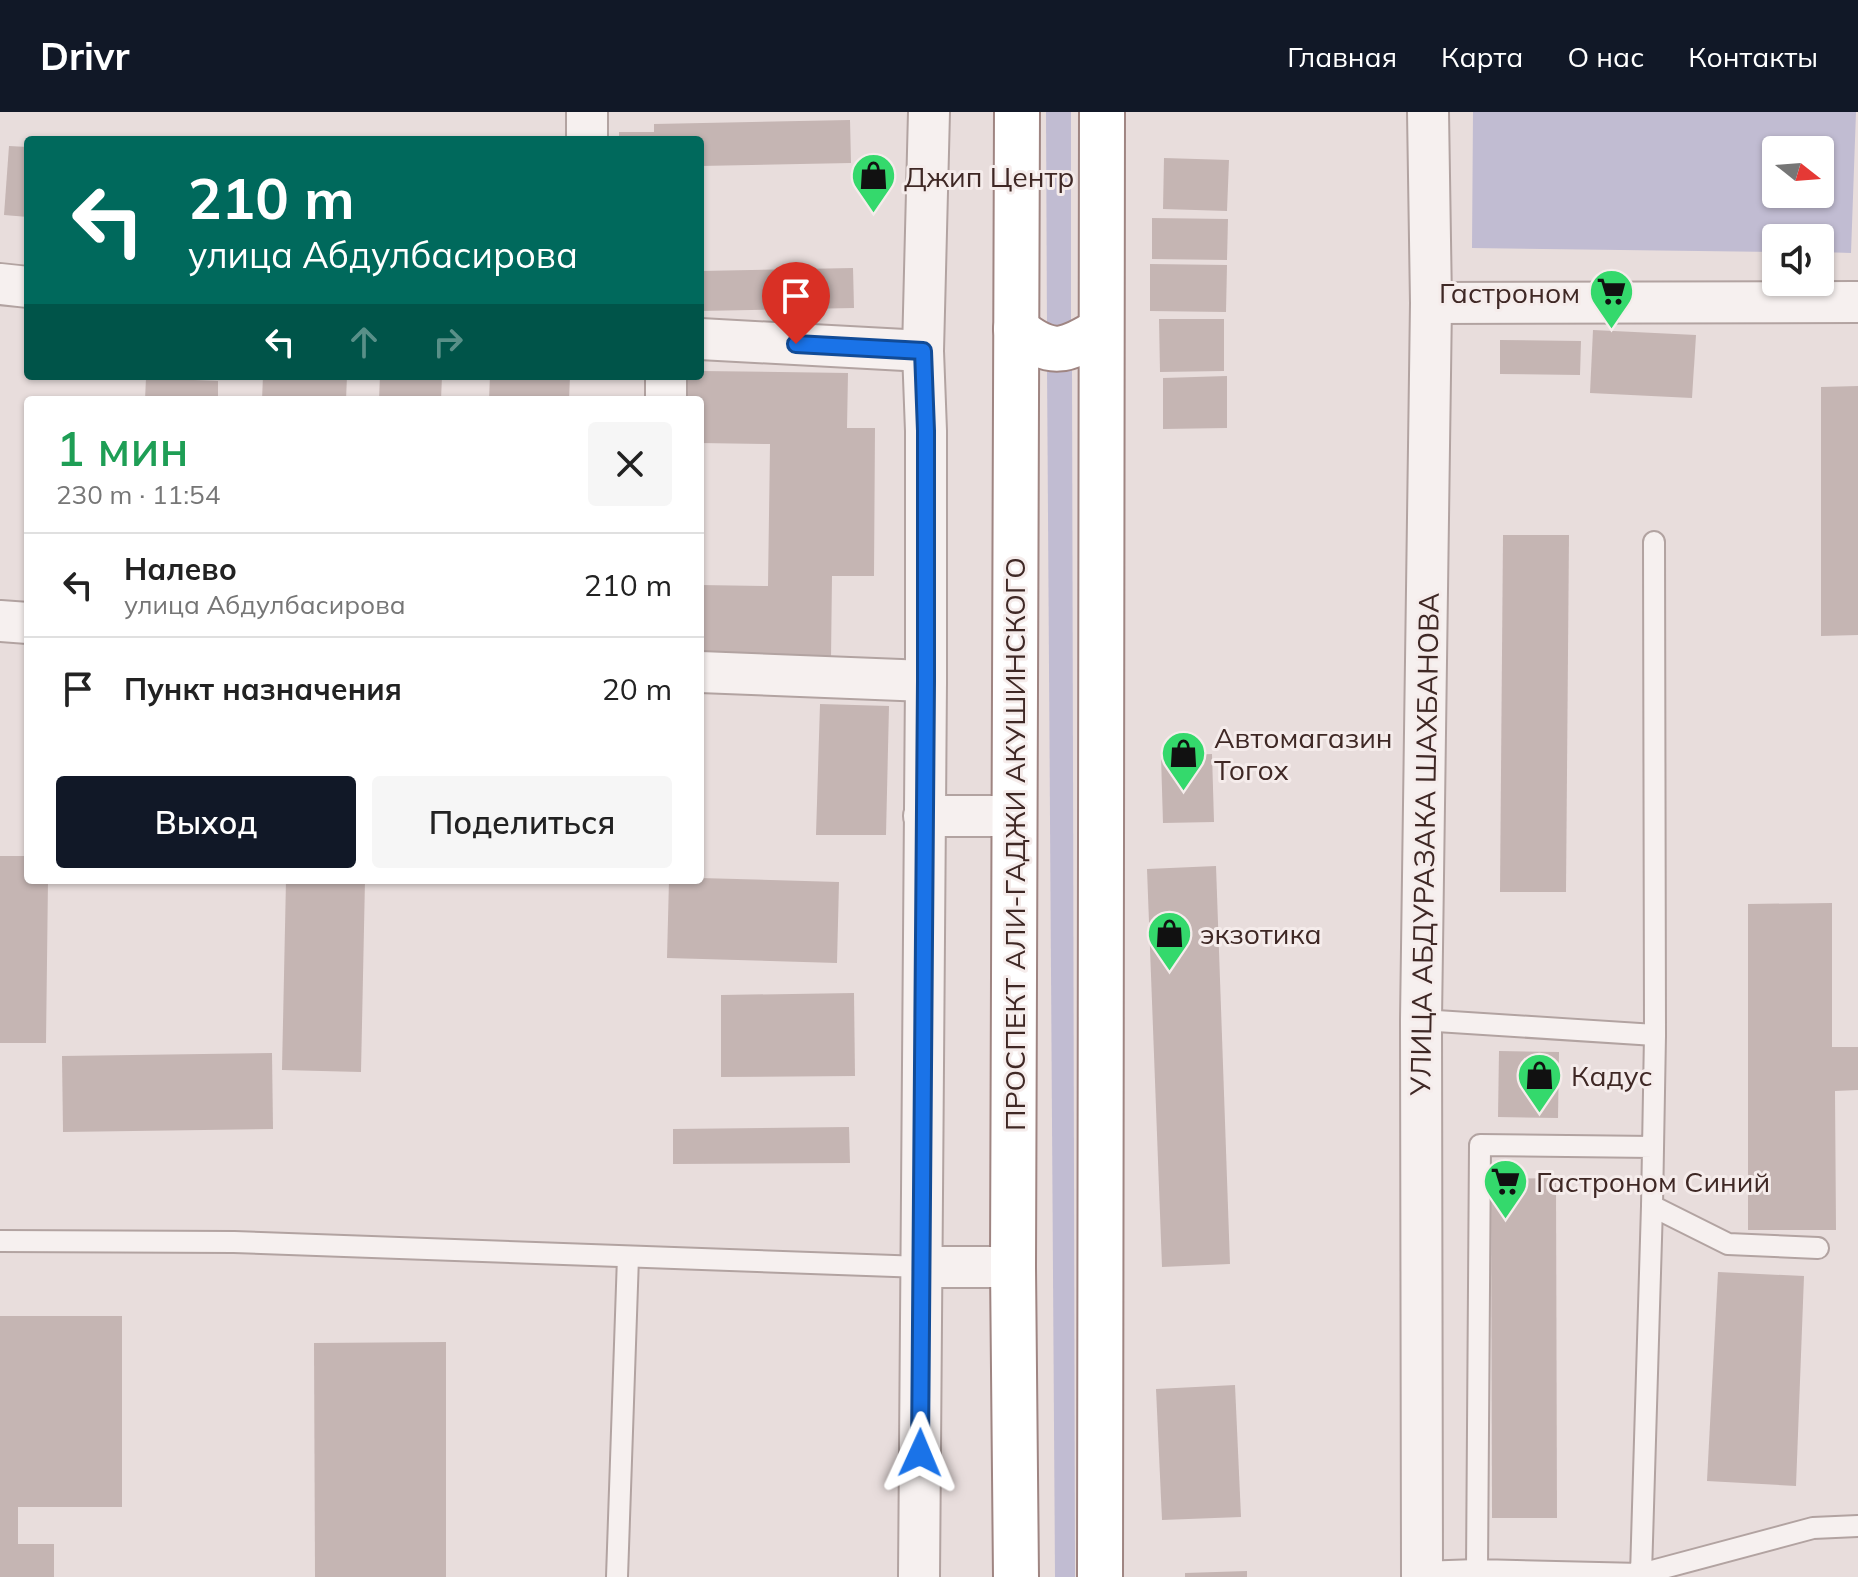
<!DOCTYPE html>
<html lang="ru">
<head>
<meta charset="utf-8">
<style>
	:root { --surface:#fff; --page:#f6f6f6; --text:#222; --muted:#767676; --line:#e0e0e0; --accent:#111827 }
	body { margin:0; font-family:Mulish,sans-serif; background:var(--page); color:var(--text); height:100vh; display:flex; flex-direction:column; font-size:30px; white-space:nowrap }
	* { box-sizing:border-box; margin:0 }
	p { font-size:26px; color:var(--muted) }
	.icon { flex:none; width:44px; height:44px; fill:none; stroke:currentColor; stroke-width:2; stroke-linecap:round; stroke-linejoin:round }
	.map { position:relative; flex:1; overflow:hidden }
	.details { position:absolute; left:24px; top:284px; width:680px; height:488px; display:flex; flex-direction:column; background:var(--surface); border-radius:8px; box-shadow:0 2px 6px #0004 }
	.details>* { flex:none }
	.guide { position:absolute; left:24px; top:24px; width:680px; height:244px; border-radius:8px; box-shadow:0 2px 6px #0004; background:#00695c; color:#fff; overflow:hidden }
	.needle { width:52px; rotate:107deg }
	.controls { position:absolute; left:1762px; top:24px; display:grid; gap:16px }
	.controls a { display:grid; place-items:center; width:72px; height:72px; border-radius:8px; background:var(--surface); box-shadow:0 2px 6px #0004; font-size:40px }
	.pin { position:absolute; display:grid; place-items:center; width:68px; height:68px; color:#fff; margin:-82px -34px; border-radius:50% 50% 50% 0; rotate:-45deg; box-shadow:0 0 8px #0007 }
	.pin .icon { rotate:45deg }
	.me { position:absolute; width:88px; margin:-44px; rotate:1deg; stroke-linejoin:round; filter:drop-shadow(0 0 6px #0008) }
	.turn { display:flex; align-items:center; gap:28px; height:168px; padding:0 32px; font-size:36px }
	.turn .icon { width:104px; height:104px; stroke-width:2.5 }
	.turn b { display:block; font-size:56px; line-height:68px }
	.lanes { display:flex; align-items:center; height:76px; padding:0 32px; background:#0003; justify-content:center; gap:40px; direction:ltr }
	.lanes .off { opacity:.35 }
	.round { display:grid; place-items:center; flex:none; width:84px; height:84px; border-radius:8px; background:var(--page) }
	.overview { display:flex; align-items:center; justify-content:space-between; height:136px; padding:0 32px }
	h1 { font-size:48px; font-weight:600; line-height:60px; color:#1e9e55 }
	.button { display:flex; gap:16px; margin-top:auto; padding:16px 32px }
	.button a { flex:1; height:92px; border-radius:8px; background:var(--accent); color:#fff; font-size:32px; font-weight:600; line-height:92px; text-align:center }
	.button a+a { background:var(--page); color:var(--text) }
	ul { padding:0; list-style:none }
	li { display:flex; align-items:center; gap:24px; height:104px; padding:0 32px; border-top:2px solid var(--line) }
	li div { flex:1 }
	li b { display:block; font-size:30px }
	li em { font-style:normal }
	header { display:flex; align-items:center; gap:48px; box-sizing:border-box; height:112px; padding:0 40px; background:var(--accent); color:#fff }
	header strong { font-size:38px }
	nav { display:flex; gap:44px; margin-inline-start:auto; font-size:28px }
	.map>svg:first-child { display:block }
</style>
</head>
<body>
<header>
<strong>Drivr</strong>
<nav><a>Главная</a><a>Карта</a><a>О нас</a><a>Контакты</a></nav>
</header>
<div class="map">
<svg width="1858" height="1465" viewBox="0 0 1858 1465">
	<rect width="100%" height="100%" fill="#e8dddc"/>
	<!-- green -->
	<g fill="#c1bcd2" fill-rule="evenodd">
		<path d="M1046 0H1071V219L1047 220Z"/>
		<path d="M1473 0H1856L1851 141 1820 140V126H1776V140L1472 136ZM1776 38H1820V82H1776Z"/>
		<path d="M1047 253H1072L1075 1465H1055Z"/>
	</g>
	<!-- building -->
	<g fill="#c5b5b3">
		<path d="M850 8 851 51 700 54V28H619V20H654V12Z"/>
		<path d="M9 34 28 35V105L4 103Z"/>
		<path d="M1164 46 1229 48 1227 99 1163 97Z"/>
		<path d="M1152 106 1228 107 1227 148 1152 147Z"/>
		<path d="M1150 152 1227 153 1226 200 1150 199Z"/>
		<path d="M853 156 854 196 700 199V159Z"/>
		<path d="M1159 207H1224V259L1160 260Z"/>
		<path d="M1593 218 1696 223 1692 286 1590 281Z"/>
		<path d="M1500 228 1581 229 1580 263 1500 262Z"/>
		<path d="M700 259 848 261 847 316H875L874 464H832L831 547 700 546V473L768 474 770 332 700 331V288H686V264H700Z"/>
		<path d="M263 264H347L346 288H262Z"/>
		<path d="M380 264H442L441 288H379Z"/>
		<path d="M490 264H570L569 288H489Z"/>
		<path d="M1227 264V316L1163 317V266Z"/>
		<path d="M146 266 218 269V288H145Z"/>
		<path d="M1858 274V523L1821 524V275Z"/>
		<path d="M1503 423H1569L1566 780H1500Z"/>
		<path d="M820 592 889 594 886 723H816Z"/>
		<path d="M1212 642 1214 710 1163 711 1161 644Z"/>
		<path d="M0 744H28V768H48L46 931H0Z"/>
		<path d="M1216 754 1230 1152 1162 1155 1147 757Z"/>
		<path d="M700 766 839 770 837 851 667 846 669 768Z"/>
		<path d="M286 768H365L361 960 282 958Z"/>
		<path d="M1832 791V935H1858V978L1835 979 1836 1118H1748V792Z"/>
		<path d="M854 881 855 964 721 965V883Z"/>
		<path d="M1499 939 1559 940 1558 1006 1498 1005Z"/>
		<path d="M272 941 273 1017 63 1020 62 944Z"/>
		<path d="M849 1015 850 1051 673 1052V1017Z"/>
		<path d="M1556 1066 1557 1406H1492L1491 1067Z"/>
		<path d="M1718 1160 1804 1164 1796 1374 1707 1369Z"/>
		<path d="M0 1204H122V1395H18V1432H54V1465H0Z"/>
		<path d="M446 1230V1465H315L314 1231Z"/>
		<path d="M1235 1273 1241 1405 1162 1408 1156 1277Z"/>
		<path d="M1247 1459V1465H1185V1461Z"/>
	</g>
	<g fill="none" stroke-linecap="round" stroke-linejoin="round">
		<defs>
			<g id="lane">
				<path d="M1421 908 1655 923 1654 430"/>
				<path d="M1653 1035 1480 1033 1477 1458 1641 1462 1652 1094 1655 923"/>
				<path d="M1652 1094 1728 1132 1818 1136"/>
				<path d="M0 1129 234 1130 922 1155"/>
				<path d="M1421 1460 1477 1458"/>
				<path d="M617 1465 628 1145"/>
				<path d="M1642 1465 1641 1462 1813 1416 1858 1414"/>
			</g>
			<g id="street">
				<path d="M587 0V28"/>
				<path d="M0 172 28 175"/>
				<path d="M1431 191 1858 190"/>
				<path d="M700 227 923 239"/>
				<path d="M666 288V264"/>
				<path d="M0 509 28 511"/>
				<path d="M700 560 926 569"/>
				<path d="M924 704H1015"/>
				<path d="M922 1155H1013"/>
				<path d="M919 1465 926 569V319L923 239 929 0"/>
				<path d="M1422 1465 1421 908 1431 191 1428 0"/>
			</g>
			<g id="highway">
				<path d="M1016 217C1052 246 1065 240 1101 218"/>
				<path d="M1016 1465 1013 1155 1017 0"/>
				<path d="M1100 1465 1102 0"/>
			</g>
		</defs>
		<!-- lane casing -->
		<use href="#lane" stroke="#b2a3a1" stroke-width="24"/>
		<!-- street casing -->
		<use href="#street" stroke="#b2a3a1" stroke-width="44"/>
		<!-- highway casing -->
		<use href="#highway" stroke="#9f8582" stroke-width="48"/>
		<!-- lane -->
		<use href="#lane" stroke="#f6f0ef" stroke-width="20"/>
		<!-- street -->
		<use href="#street" stroke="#f6f0ef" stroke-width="40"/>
		<!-- highway -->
		<use href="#highway" stroke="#fff" stroke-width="44"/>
	</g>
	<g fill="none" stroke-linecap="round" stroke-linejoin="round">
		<defs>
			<path id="route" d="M796 232 923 239 926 319V569L920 1341"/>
		</defs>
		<!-- route casing -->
		<use href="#route" stroke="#114b97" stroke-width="20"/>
		<!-- route -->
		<use href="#route" stroke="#1a73e8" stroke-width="14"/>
	</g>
	<!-- icons -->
	<defs>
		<symbol id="shop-pin" viewBox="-11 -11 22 30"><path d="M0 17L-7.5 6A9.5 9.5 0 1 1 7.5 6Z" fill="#34d96c" stroke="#f5eceb"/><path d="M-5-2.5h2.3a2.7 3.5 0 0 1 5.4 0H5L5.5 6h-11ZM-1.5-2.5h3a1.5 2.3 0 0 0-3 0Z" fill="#111"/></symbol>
		<symbol id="supermarket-pin" viewBox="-11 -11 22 30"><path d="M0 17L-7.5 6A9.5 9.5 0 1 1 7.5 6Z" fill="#34d96c" stroke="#f5eceb"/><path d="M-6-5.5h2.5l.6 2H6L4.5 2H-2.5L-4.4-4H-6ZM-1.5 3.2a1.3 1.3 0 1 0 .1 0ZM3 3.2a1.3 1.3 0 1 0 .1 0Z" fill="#111"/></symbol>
	</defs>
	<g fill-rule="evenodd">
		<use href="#shop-pin" x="848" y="38" width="51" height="69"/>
		<use href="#supermarket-pin" x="1586" y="154" width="51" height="69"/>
		<use href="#shop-pin" x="1158" y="616" width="51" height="69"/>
		<use href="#shop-pin" x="1144" y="796" width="51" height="69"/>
		<use href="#shop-pin" x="1514" y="938" width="51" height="69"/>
		<use href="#supermarket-pin" x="1480" y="1044" width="51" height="69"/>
	</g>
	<g text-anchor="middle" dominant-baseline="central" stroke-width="6" stroke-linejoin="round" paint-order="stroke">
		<!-- poi labels -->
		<g font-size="28" fill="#3f2825" stroke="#f5eceb" text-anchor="start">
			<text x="904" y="64">Джип Центр</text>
			<text x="1580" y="180" text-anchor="end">Гастроном</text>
			<text x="1214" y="625">Автомагазин<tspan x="1214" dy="32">Тогох</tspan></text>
			<text x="1200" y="821">экзотика</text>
			<text x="1571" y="963">Кадус</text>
			<text x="1536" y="1069">Гастроном Синий</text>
		</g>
		<!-- street labels -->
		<g font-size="28" fill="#3f2825" stroke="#f5eceb">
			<text transform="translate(1014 732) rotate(-90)">ПРОСПЕКТ АЛИ-ГАДЖИ АКУШИНСКОГО</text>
			<text transform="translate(1424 732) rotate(-89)">УЛИЦА АБДУРАЗАКА ШАХБАНОВА</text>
		</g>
	</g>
</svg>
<div class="controls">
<a><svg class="needle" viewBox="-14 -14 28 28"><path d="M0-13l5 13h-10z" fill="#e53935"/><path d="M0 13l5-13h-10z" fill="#767676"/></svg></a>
<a><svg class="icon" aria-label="sound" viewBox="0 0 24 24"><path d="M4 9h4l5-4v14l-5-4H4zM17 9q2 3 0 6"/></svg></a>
</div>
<div class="pin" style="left:796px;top:232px;background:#d93025"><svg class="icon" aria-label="arrive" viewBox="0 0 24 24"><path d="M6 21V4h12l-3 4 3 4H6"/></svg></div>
<svg class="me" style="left:920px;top:1341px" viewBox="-20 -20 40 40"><path d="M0-17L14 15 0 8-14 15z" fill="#1a73e8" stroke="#fff" stroke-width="4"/></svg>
<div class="guide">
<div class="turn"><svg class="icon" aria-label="left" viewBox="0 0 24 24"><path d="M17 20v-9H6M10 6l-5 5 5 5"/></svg><div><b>210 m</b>улица Абдулбасирова</div></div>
<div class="lanes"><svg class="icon" aria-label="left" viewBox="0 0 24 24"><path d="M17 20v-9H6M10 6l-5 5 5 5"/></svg><svg class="icon off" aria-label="ahead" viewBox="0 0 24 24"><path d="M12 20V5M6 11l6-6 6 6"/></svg><svg class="icon off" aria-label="right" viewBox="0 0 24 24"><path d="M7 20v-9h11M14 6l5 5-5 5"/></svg></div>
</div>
<section class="details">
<div class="overview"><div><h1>1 мин</h1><p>230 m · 11:54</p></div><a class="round"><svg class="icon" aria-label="close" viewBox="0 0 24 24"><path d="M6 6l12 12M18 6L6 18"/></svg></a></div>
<ul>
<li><svg class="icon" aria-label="left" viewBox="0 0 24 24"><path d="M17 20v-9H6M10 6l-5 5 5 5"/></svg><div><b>Налево</b><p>улица Абдулбасирова</p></div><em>210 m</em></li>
<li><svg class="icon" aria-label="arrive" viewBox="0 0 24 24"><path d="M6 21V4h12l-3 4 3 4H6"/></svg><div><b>Пункт назначения</b></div><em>20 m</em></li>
</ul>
<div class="button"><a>Выход</a><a>Поделиться</a></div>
</section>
</div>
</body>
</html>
